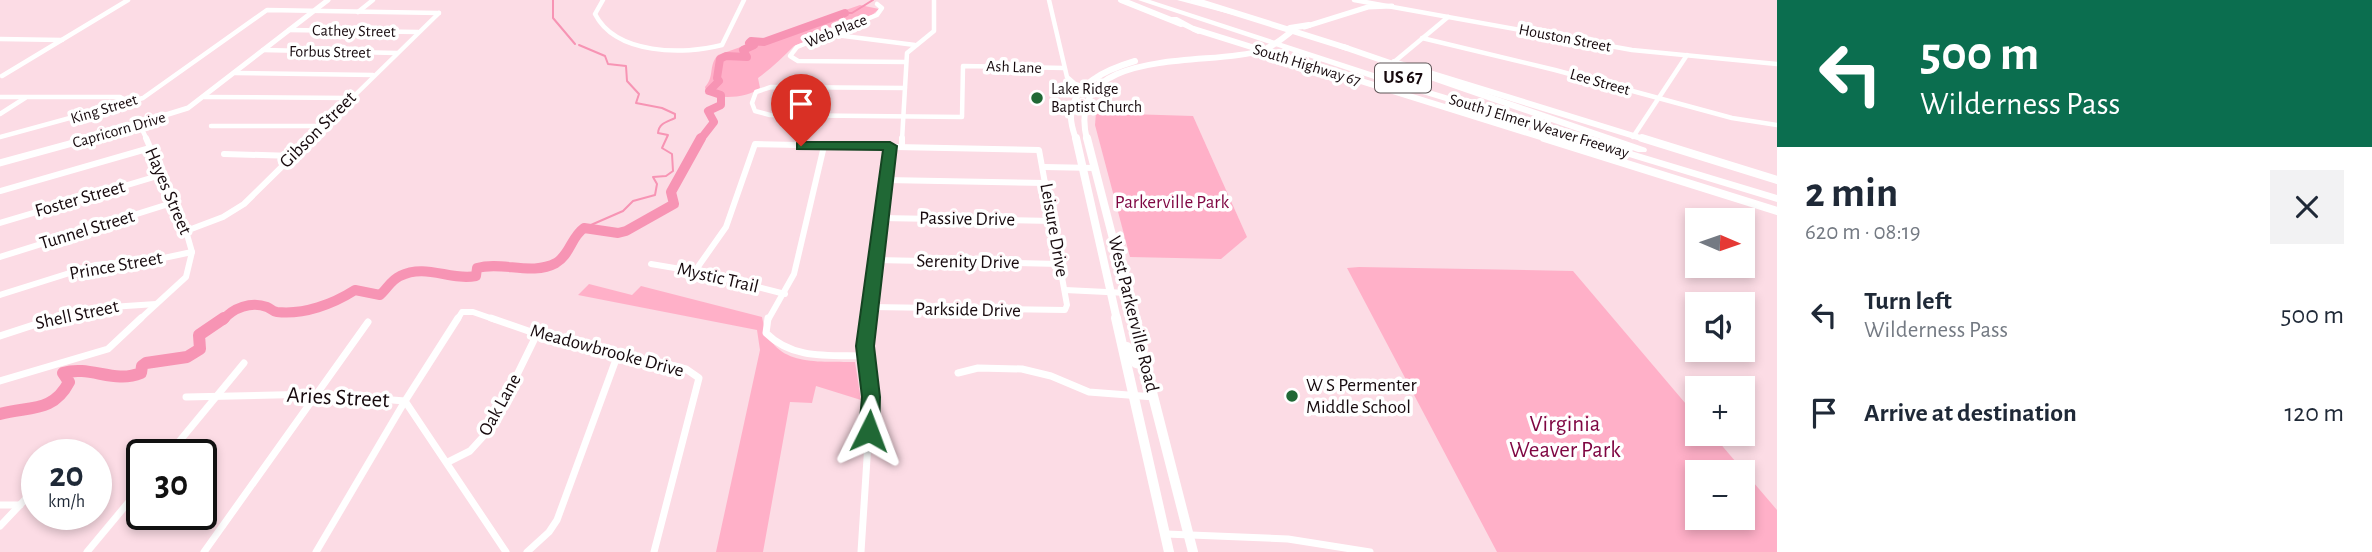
<!DOCTYPE html>
<html lang="en">
<head>
<meta charset="utf-8">
<style>
	:root { --surface:#fff; --page:#f2f2f3; --text:#1f2937; --muted:#747a83 }
	body { margin:0; font-family:"Alegreya Sans",sans-serif; background:var(--page); color:var(--text); height:100vh; display:flex; flex-direction:column; font-size:26px; white-space:nowrap }
	* { box-sizing:border-box; margin:0 }
	p { font-size:23px; color:var(--muted) }
	.icon { flex:none; width:38px; height:38px; fill:none; stroke:currentColor; stroke-width:2; stroke-linecap:round; stroke-linejoin:round }
	.map { position:relative; flex:1; overflow:hidden }
	.details { display:flex; flex-direction:column; background:var(--surface); width:595px }
	.details>* { flex:none }
	.banner { background:#0b6e4f; color:#fff; overflow:hidden }
	.needle { width:46px; rotate:92deg }
	.buttons { position:absolute; left:1685px; top:208px; display:grid; gap:14px }
	.buttons a { display:grid; place-items:center; width:70px; height:70px; border-radius:0px; background:var(--surface); box-shadow:0 4px 10px #0003; font-size:35px }
	.speed { position:absolute; left:21px; top:439px; display:flex; gap:14px; font-size:35px; font-weight:700; text-align:center }
	.speed>* { display:grid; place-content:center; width:91px; height:91px; border-radius:50%; background:var(--surface); box-shadow:0 4px 10px #0003; line-height:1 }
	.speed small { font-size:18px; font-weight:400 }
	.speed .limit { border:4px solid #111; border-radius:10px; background:#fff; color:#111 }
	.pin { position:absolute; display:grid; place-items:center; width:60px; height:60px; color:#fff; margin:-72px -30px; border-radius:50% 50% 50% 0; rotate:-45deg; box-shadow:0 0 7px #0007 }
	.pin .icon { rotate:45deg }
	.me { position:absolute; width:77px; margin:-38px; rotate:3deg; stroke-linejoin:round; filter:drop-shadow(0 0 5px #0008) }
	.turn { display:flex; align-items:center; gap:24px; height:147px; padding:0 28px; font-size:32px }
	.turn .icon { width:91px; height:91px; stroke-width:2.5 }
	.turn b { display:block; font-size:49px; line-height:60px }
	.round { display:grid; place-items:center; flex:none; width:74px; height:74px; border-radius:0px; background:var(--page) }
	.overview { display:flex; align-items:center; justify-content:space-between; height:119px; padding:0 28px }
	h1 { font-size:42px; font-weight:700; line-height:52px }
	ul { padding:0; list-style:none }
	li { display:flex; align-items:center; gap:21px; height:98px; padding:0 28px }
	li div { flex:1 }
	li b { display:block; font-size:26px }
	li em { font-style:normal }
	main { display:flex; flex:1; min-height:0 }
	.map>svg:first-child { display:block }
</style>
</head>
<body>
<main>
<div class="map">
<svg width="1777" height="552" viewBox="0 0 1777 552">
	<rect width="100%" height="100%" fill="#fcdce5"/>
	<!-- green -->
	<g fill="#ffb0c8" fill-rule="evenodd">
		<path d="M860 5 879 9 872 15 794 46C783 57 771 69 758 78L760 88C748 98 722 99 707 94L705 87C715 76 708 66 718 55Z"/>
		<path d="M1096 113 1193 116 1247 237 1221 259 1130 257 1095 125Z"/>
		<path d="M1359 267 1573 271 1697 417 1698 434H1712L1777 510V552H1497L1347 268ZM1698 472H1743V518H1698Z"/>
		<path d="M589 284 632 295 641 286 762 317C771 368 815 361 855 362L861 400 816 386 812 403 790 402 763 552H716L760 350 757 330 578 295Z"/>
	</g>
	<g fill="none" stroke-linecap="round" stroke-linejoin="round">
		<!-- stream -->
		<g stroke="#f794b4" stroke-width="2">
			<path d="M553 0V18L575 44"/>
			<path d="M845 13H852L873 0"/>
			<path d="M579 45 605 56 608 64 626 66 627 81 639 94 636 103 662 108 675 114V118C667 122 659 123 658 133L668 135 662 148 672 154 673 171 666 176 653 177 657 184 655 195 633 201 623 211 584 228"/>
		</g>
		<!-- river-far2 -->
		<path stroke="#f794b4" stroke-width="8" d="M700 140 714 122 708 111 721 105V95L709 91 719 81 717 78 720 59 726 56 747 57 743 50 754 45 749 43 751 41 764 42 845 13"/>
		<!-- river-far1 -->
		<path stroke="#f794b4" stroke-width="10" d="M223 320C233 308 251 301 267 307 272 309 271 311 277 312 304 315 333 304 355 290L380 295C387 289 391 280 400 276 426 263 450 281 476 276L477 268C502 261 532 276 556 263 570 255 571 237 584 228L618 233 626 231 674 204 671 192 701 138"/>
		<!-- river -->
		<path stroke="#f794b4" stroke-width="12" d="M0 414C29 406 53 413 69 382L63 373C90 365 114 384 141 373L142 366 146 363 187 357 200 349 199 335 224 318"/>
		<!-- minor-far2 -->
		<g stroke="#fff" stroke-width="4.5">
			<path d="M603 0 595 14C616 55 684 55 722 45L744 0"/>
			<path d="M1049 0 1067 77 1075 84 1095 90"/>
			<path d="M1354 0 1632 50 1777 64"/>
			<path d="M877 4 882 8 877 15 797 47 790 56 798 61 906 62"/>
			<path d="M358 12 373 0"/>
			<path d="M289 30 418 32"/>
			<path d="M828 34 915 45"/>
			<path d="M1422 38 1555 70 1732 118 1777 125"/>
			<path d="M0 39 62 40"/>
			<path d="M263 50 397 53"/>
			<path d="M1394 62 1448 17"/>
			<path d="M235 73 373 75"/>
			<path d="M2 76 128 0"/>
			<path d="M905 88 771 87 756 92 752 103 755 111 770 115 962 117 963 66 1064 68"/>
			<path d="M0 97H120L131 103"/>
			<path d="M204 97 350 98"/>
			<path d="M0 114 25 98"/>
			<path d="M140 125 147 140"/>
			<path d="M211 126H322"/>
			<path d="M0 137 143 98 267 10 439 13"/>
			<path d="M1633 137 1687 55"/>
			<path d="M309 140 439 13"/>
			<path d="M902 140 907 53 934 31V0"/>
		</g>
		<!-- minor-far1 -->
		<g stroke="#fff" stroke-width="6">
			<path d="M902 146V138"/>
			<path d="M224 154 294 156"/>
			<path d="M1044 167 1095 168"/>
			<path d="M886 180 1046 183"/>
			<path d="M0 191 150 148"/>
			<path d="M881 218 1053 221"/>
			<path d="M0 223 161 175"/>
			<path d="M186 231 223 217 244 204 311 138"/>
			<path d="M0 257 175 202"/>
			<path d="M876 260 1060 264"/>
			<path d="M651 264 698 272 785 294"/>
			<path d="M695 271 726 227 755 144 1039 150 1067 305 1065 310 871 307"/>
			<path d="M1065 290 1127 293"/>
			<path d="M0 295 95 265 154 260 192 252"/>
			<path d="M49 320 96 308 156 304"/>
			<path d="M139 320 186 277 192 252 186 231 146 138"/>
			<path d="M457 320 462 312H473L496 320"/>
			<path d="M768 320 794 274 824 146"/>
			<path d="M868 320 890 146"/>
		</g>
		<!-- minor -->
		<g stroke="#fff" stroke-width="7">
			<path d="M491 318 537 334 686 369 699 378 654 552"/>
			<path d="M768 318 766 333C793 360 829 355 865 356"/>
			<path d="M0 336 55 318"/>
			<path d="M958 373 978 368 1022 369 1051 376 1089 392 1154 397"/>
			<path d="M0 381 108 349 141 318"/>
			<path d="M186 397 317 394 405 401 506 552"/>
			<path d="M168 455 244 363"/>
			<path d="M448 462 470 451 491 428 537 334"/>
			<path d="M0 505H20"/>
			<path d="M0 526 37 487"/>
			<path d="M1166 534 1288 539 1370 552"/>
			<path d="M87 552 142 486"/>
			<path d="M204 552 368 322"/>
			<path d="M316 552 405 401 458 318"/>
			<path d="M527 552 549 532 557 520 618 354"/>
			<path d="M861 552 871 396 865 346 868 318"/>
		</g>
		<!-- tertiary-far1 -->
		<g stroke="#fff" stroke-width="5">
			<path d="M1304 27 1368 7 1392 6"/>
			<path d="M85 140 188 108 328 0"/>
		</g>
		<!-- tertiary -->
		<path stroke="#fff" stroke-width="7" d="M0 163 91 138"/>
		<!-- secondary-far2 -->
		<g stroke="#fff" stroke-width="6">
			<path d="M1121 0 1181 24"/>
			<path d="M1194 0 1347 48"/>
			<path d="M1290 28 1309 25"/>
			<path d="M1194 29 1550 140"/>
			<path d="M1394 62 1647 140"/>
			<path d="M1076 140C1074 133 1071 125 1071 118 1071 84 1108 69 1135 61"/>
			<path d="M1087 140C1063 44 1209 67 1260 51 1272 47 1282 39 1292 31"/>
		</g>
		<!-- secondary-far1 -->
		<g stroke="#fff" stroke-width="8">
			<path d="M1076 138 1117 320"/>
			<path d="M1087 138 1134 320"/>
			<path d="M1544 138 1777 211"/>
			<path d="M1642 138 1777 180"/>
		</g>
		<!-- secondary -->
		<g stroke="#fff" stroke-width="10">
			<path d="M1116 318 1169 552"/>
			<path d="M1133 318 1193 552"/>
			<path d="M1127 347 1136 363 1146 366"/>
		</g>
		<!-- motorway -->
		<g fill="#fff" fill-rule="evenodd">
			<path d="M1138 0H1150L1386 77 1777 195V202L1380 81Z"/>
			<path d="M1177 0H1190L1249 16 1245 18Z"/>
			<path d="M1171 17H1177L1205 32 1198 34 1171 21Z"/>
			<path d="M1338 44H1344L1646 148 1647 150 1646 152H1638L1338 48Z"/>
			<path d="M1321 66 1348 72 1349 74 1345 77 1318 71V67Z"/>
		</g>
	</g>
	<!-- route -->
	<path fill="#206835" stroke="#154422" stroke-width="2" d="M801 142H890L897 146 874 346 880 397 879 431 876 436H862L859 431 862 397 856 346 883 150 797 149V143Z"/>
	<!-- markers -->
	<g fill="#206835" stroke="#fff" stroke-width="2.5">
		<circle cx="1037" cy="98" r="7"/>
		<circle cx="1292" cy="396" r="7"/>
	</g>
	<g text-anchor="middle" dominant-baseline="central" stroke-width="7" stroke-linejoin="round" paint-order="stroke">
		<!-- far-street labels -->
		<g font-size="16" fill="#170a0e" stroke="#fff">
			<text transform="translate(354 31) rotate(1)">Cathey Street</text>
			<text transform="translate(836 31) rotate(-22)">Web Place</text>
			<text transform="translate(1565 38) rotate(11)">Houston Street</text>
			<text transform="translate(330 52) rotate(1)">Forbus Street</text>
			<text transform="translate(1307 65) rotate(17)">South Highway 67</text>
			<text transform="translate(1014 67) rotate(2)">Ash Lane</text>
			<text transform="translate(1600 82) rotate(16)">Lee Street</text>
			<text transform="translate(104 109) rotate(-17)">King Street</text>
			<text transform="translate(1539 126) rotate(17)">South J Elmer Weaver Freeway</text>
			<text transform="translate(119 130) rotate(-16)">Capricorn Drive</text>
		</g>
		<!-- far-poi labels -->
		<g font-size="16" fill="#170a0e" stroke="#fff" text-anchor="start">
			<text x="1051" y="89">Lake Ridge<tspan x="1051" dy="18">Baptist Church</tspan></text>
		</g>
		<!-- shield labels -->
		<rect fill="#fff" stroke="#5d5456" stroke-width="2" x="1375" y="63.5" width="56" height="29" rx="5"/>
		<g font-size="18" font-weight="bold" fill="#170a0e">
			<text x="1403" y="78">US 67</text>
		</g>
		<!-- street labels -->
		<g font-size="19" fill="#170a0e" stroke="#fff">
			<text transform="translate(318 130) rotate(-45)">Gibson Street</text>
			<text transform="translate(168 191) rotate(67)">Hayes Street</text>
			<text transform="translate(80 199) rotate(-16)">Foster Street</text>
			<text transform="translate(967 219) rotate(1)">Passive Drive</text>
			<text transform="translate(87 230) rotate(-17)">Tunnel Street</text>
			<text transform="translate(1054 230) rotate(80)">Leisure Drive</text>
			<text transform="translate(968 262) rotate(1)">Serenity Drive</text>
			<text transform="translate(116 266) rotate(-10)">Prince Street</text>
			<text transform="translate(718 278) rotate(13)">Mystic Trail</text>
			<text transform="translate(968 310) rotate(1)">Parkside Drive</text>
			<text transform="translate(1133 314) rotate(76)">West Parkerville Road</text>
			<text transform="translate(77 315) rotate(-12)">Shell Street</text>
			<text transform="translate(607 351) rotate(15)">Meadowbrooke Drive</text>
			<text transform="translate(500 405) rotate(-61)">Oak Lane</text>
		</g>
		<!-- park labels -->
		<g font-size="19" fill="#7f0642" stroke="#fff">
			<text x="1172" y="202">Parkerville Park</text>
		</g>
		<!-- poi labels -->
		<g font-size="19" fill="#170a0e" stroke="#fff" text-anchor="start">
			<text x="1306" y="385">W S Permenter<tspan x="1306" dy="22">Middle School</tspan></text>
		</g>
		<!-- near-street labels -->
		<g font-size="23" fill="#170a0e" stroke="#fff">
			<text transform="translate(338 398) rotate(3)">Aries Street</text>
		</g>
		<!-- near-park labels -->
		<g font-size="23" fill="#7f0642" stroke="#fff">
			<text x="1565" y="424">Virginia<tspan x="1565" dy="26">Weaver Park</tspan></text>
		</g>
	</g>
</svg>
<div class="buttons">
<a><svg class="needle" viewBox="-14 -14 28 28"><path d="M0-13l5 13h-10z" fill="#e53935"/><path d="M0 13l5-13h-10z" fill="#747a83"/></svg></a>
<a><svg class="icon" aria-label="sound" viewBox="0 0 24 24"><path d="M4 9h4l5-4v14l-5-4H4zM17 9q2 3 0 6"/></svg></a>
<a>+</a>
<a>−</a>
</div>
<div class="speed"><div>20<small>km/h</small></div><div class="limit">30</div></div>
<div class="pin" style="left:801px;top:146px;background:#d93025"><svg class="icon" aria-label="arrive" viewBox="0 0 24 24"><path d="M6 21V4h12l-3 4 3 4H6"/></svg></div>
<svg class="me" style="left:869px;top:431px" viewBox="-20 -20 40 40"><path d="M0-17L14 15 0 8-14 15z" fill="#206835" stroke="#fff" stroke-width="4"/></svg>
</div>
<section class="details">
<div class="banner">
<div class="turn"><svg class="icon" aria-label="left" viewBox="0 0 24 24"><path d="M17 20v-9H6M10 6l-5 5 5 5"/></svg><div><b>500 m</b>Wilderness Pass</div></div>
</div>
<div class="overview"><div><h1>2 min</h1><p>620 m · 08:19</p></div><a class="round"><svg class="icon" aria-label="close" viewBox="0 0 24 24"><path d="M6 6l12 12M18 6L6 18"/></svg></a></div>
<ul>
<li><svg class="icon" aria-label="left" viewBox="0 0 24 24"><path d="M17 20v-9H6M10 6l-5 5 5 5"/></svg><div><b>Turn left</b><p>Wilderness Pass</p></div><em>500 m</em></li>
<li><svg class="icon" aria-label="arrive" viewBox="0 0 24 24"><path d="M6 21V4h12l-3 4 3 4H6"/></svg><div><b>Arrive at destination</b></div><em>120 m</em></li>
</ul>
</section>
</main>
</body>
</html>
